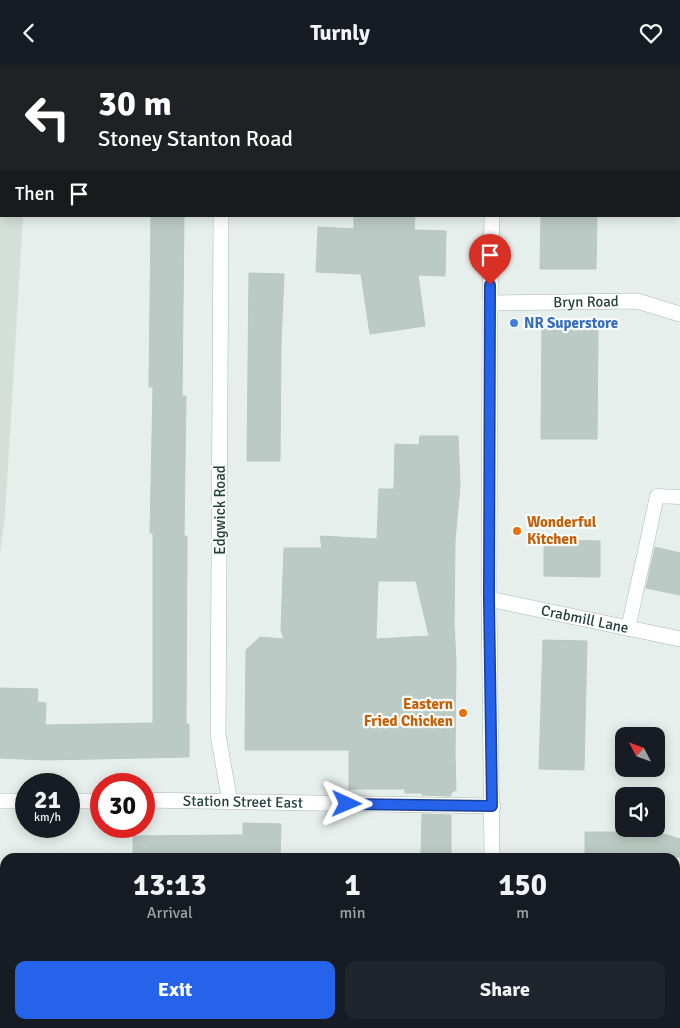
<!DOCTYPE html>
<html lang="en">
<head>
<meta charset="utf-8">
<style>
	:root { --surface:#171b24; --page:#20242c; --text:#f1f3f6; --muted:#9ea1a6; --accent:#2563eb }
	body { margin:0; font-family:Signika,sans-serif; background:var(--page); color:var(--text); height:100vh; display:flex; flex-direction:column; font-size:19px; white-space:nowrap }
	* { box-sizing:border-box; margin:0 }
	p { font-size:16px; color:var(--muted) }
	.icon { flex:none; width:28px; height:28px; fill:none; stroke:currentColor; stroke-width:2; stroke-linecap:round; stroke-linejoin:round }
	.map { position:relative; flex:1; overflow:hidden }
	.panel { position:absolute; left:0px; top:788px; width:680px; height:176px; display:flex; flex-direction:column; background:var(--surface); border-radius:15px 15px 0 0; box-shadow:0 2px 12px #0003 }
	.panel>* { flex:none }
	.top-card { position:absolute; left:0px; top:0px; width:680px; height:152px; box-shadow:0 2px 12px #0003; background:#202124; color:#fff; overflow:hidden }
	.needle { width:32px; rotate:311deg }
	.buttons { position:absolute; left:615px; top:662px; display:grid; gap:10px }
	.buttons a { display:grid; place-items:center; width:50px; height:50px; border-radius:10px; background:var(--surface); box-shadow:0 2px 12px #0003; font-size:25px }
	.speed { position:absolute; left:15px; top:708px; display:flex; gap:10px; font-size:25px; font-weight:700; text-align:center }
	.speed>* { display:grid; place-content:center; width:65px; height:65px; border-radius:50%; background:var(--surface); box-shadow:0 2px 12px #0003; line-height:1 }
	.speed small { font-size:12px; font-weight:400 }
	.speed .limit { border:8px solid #d22; background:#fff; color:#111 }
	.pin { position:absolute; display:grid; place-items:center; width:42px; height:42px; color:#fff; margin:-51px -21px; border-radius:50% 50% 50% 0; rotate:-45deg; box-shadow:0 0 5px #0007 }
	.pin .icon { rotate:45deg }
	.me { position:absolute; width:55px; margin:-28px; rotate:91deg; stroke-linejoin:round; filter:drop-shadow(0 0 4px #0008) }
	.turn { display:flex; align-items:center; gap:18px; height:105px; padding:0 15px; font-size:22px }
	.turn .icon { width:65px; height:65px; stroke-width:2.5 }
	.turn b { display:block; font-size:35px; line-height:42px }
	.then { display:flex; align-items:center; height:48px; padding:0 15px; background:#0003; gap:10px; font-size:19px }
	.eta { display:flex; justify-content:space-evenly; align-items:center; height:85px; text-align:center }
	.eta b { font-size:30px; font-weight:700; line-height:35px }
	.button { display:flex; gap:10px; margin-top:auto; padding:10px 15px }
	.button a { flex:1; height:58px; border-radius:10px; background:var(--accent); color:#fff; font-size:20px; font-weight:700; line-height:58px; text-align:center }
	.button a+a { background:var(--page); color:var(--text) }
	header { display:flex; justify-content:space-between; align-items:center; height:65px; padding:0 15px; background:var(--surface); font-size:22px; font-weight:700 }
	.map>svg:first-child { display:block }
</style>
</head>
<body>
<header><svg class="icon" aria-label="back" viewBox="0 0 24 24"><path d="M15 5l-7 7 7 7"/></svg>Turnly<svg class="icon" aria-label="heart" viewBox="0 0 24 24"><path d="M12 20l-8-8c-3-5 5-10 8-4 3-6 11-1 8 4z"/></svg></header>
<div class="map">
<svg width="680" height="963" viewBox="0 0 680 963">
	<rect width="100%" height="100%" fill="#e6efeb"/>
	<!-- built -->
	<path fill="#d4dfda" d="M0 0H200L1 1V151H23L5 451 0 488Z"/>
	<!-- building -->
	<g fill="#bbcac4" stroke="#b8c9c2" fill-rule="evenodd">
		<path d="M151 151H184L182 331H186L184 471H187L186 659H189V692L45 695 0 693V623L38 624 37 637 46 638 45 660 153 658V468H150L153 322H149Z"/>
		<path d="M354 151H415L414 165 446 166 445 211 418 210 425 261 370 269 361 209 316 207 318 162 354 164Z"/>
		<path d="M541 151H597L596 204H540Z"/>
		<path d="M249 208 284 209 281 278 280 396H247Z"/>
		<path d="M542 261H598L597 374H541Z"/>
		<path d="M420 371H458L460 421 455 476 454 558 456 596 455 689 456 725 451 728V731L422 730V728H405V724H349V685H245L246 585 260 572 284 574 281 565 284 483H322L320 471 377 474 379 424H394L395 379 419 380ZM378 516H416L429 571 376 574Z"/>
		<path d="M544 475 600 476V512L544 511Z"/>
		<path d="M655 482 680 488V530L646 523Z"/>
		<path d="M543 575 587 576 584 705 539 704Z"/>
		<path d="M422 749 451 750V792H421Z"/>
		<path d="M243 758 281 759 280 792H133V771L243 770Z"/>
		<path d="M585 767H658L680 774V792H585Z"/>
	</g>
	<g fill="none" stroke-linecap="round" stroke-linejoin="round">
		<defs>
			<g id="lane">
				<path d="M628 564 657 431 680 432"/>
				<path d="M675 884H680"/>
			</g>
			<g id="street">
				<path d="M222 1V0"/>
				<path d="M221 151 218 670 230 737"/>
				<path id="s1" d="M490 238 637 236 680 249"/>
				<path id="s2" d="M489 534 680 574"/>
				<path id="s3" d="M144 735 493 741"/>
				<path d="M0 736H26"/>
				<path d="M69 736H101"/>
				<path d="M0 942 5 949"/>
				<path d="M12 959 15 963"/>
			</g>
			<g id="secondary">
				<path d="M497 1V0"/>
				<path d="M492 792 489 534 490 238 492 151"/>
				<path d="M489 963V959"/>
			</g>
		</defs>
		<!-- lane casing -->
		<use href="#lane" stroke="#a8b8b2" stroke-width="15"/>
		<!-- street casing -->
		<use href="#street" stroke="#a8b8b2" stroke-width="16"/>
		<!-- secondary casing -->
		<use href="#secondary" stroke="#a4bbb3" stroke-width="16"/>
		<!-- lane -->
		<use href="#lane" stroke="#fff" stroke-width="14"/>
		<!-- street -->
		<use href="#street" stroke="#fff" stroke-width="15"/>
		<!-- secondary -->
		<use href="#secondary" stroke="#fff" stroke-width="15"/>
	</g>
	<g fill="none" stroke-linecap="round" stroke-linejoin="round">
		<defs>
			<path id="route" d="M347 739 492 741 489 534 490 220"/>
		</defs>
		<!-- route casing -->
		<use href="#route" stroke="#184099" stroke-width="12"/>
		<!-- route -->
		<use href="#route" stroke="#2563eb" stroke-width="9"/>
	</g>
	<!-- markers -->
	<circle fill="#3f7fe0" stroke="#f7fbf9" stroke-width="2" cx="514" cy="258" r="5"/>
	<g fill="#e8710a" stroke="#f7fbf9" stroke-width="2">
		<circle cx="517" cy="466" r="5"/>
		<circle cx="463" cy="648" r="5"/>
	</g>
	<g text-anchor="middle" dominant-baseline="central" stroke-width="4.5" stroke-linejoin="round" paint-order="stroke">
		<!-- street labels -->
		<g font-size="15" fill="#24423a" stroke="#f7fbf9">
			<text stroke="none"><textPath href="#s1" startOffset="96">Bryn Road</textPath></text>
			<text transform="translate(220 445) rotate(-90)">Edgwick Road</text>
			<text stroke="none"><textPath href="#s2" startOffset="98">Crabmill Lane</textPath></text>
			<text stroke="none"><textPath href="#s3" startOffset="99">Station Street East</textPath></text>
		</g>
		<!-- shop labels -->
		<g font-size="15" font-weight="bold" fill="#366cbe" stroke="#f7fbf9" text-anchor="start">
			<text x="524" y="258">NR Superstore</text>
		</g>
		<!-- food labels -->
		<g font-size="15" font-weight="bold" fill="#c56008" stroke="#f7fbf9" text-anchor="start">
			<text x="527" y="457">Wonderful<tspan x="527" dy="17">Kitchen</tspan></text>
			<text x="453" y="639" text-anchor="end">Eastern<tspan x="453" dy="17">Fried Chicken</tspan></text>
		</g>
	</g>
</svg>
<div class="buttons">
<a><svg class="needle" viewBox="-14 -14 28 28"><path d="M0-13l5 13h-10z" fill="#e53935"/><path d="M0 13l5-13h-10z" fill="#9ea1a6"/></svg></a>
<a><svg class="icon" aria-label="sound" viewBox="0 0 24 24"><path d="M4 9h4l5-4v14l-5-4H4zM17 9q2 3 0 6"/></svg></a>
</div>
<div class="speed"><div>21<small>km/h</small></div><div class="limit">30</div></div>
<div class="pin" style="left:490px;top:220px;background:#d93025"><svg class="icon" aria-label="arrive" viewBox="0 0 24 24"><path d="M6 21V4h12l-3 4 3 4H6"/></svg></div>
<svg class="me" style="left:347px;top:739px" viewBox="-20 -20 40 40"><path d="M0-17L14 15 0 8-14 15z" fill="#2563eb" stroke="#fff" stroke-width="4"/></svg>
<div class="top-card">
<div class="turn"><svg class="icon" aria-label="left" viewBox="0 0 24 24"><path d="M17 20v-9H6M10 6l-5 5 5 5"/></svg><div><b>30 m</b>Stoney Stanton Road</div></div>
<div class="then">Then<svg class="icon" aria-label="arrive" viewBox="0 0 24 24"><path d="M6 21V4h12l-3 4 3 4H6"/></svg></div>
</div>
<section class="panel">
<div class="eta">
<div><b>13:13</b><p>Arrival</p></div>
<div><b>1</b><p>min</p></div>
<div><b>150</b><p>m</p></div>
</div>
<div class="button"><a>Exit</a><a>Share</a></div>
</section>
</div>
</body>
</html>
